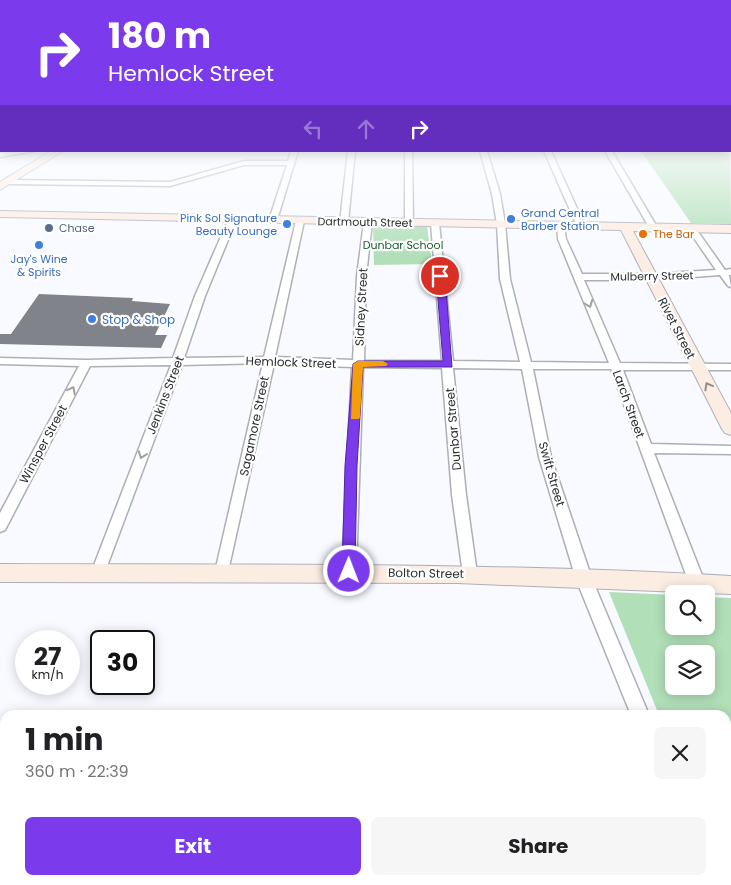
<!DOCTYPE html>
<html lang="en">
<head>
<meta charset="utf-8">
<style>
	:root { --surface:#fff; --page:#f6f6f6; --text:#202124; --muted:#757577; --accent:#7c3aed }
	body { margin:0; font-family:Poppins,sans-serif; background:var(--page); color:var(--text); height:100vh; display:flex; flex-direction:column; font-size:19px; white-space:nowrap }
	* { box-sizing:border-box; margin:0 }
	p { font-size:16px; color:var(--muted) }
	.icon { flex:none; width:28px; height:28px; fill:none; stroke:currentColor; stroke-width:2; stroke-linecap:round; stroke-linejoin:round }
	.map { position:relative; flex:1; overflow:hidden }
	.side { position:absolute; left:0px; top:710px; width:731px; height:175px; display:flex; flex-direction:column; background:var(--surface); border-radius:15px 15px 0 0; box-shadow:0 2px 12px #0003 }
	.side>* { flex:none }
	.hud { position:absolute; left:0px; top:0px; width:731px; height:152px; box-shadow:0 2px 12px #0003; background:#7c3aed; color:#fff; overflow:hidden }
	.buttons { position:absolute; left:665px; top:585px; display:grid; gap:10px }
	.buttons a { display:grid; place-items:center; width:50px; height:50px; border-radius:8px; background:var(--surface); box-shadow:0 2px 12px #0003; font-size:25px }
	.speed { position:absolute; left:15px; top:630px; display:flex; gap:10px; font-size:25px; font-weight:700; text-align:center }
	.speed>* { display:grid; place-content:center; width:65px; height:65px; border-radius:50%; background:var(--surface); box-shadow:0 2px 12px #0003; line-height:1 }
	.speed small { font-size:12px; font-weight:400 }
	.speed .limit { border:2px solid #111; border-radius:8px; background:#fff; color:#111 }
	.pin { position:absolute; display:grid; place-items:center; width:42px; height:42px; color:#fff; margin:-21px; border:2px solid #fff; border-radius:50%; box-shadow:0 1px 5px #0007 }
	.me { position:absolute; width:55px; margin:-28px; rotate:1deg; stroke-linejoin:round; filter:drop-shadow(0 0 4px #0008) }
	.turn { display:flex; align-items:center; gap:18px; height:105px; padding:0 25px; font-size:22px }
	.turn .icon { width:65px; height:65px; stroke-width:2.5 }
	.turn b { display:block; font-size:35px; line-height:42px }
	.lanes { display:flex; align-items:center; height:48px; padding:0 25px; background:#0003; justify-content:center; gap:25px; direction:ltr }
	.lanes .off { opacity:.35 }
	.round { display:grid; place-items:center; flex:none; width:52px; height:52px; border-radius:8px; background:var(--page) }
	.headline { display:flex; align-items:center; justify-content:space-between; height:85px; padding:0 25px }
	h1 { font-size:30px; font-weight:700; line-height:38px }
	.primary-button { display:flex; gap:10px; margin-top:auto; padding:10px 25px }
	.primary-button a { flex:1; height:58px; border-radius:8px; background:var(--accent); color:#fff; font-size:20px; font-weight:700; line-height:58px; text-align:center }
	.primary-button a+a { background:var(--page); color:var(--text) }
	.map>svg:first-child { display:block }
</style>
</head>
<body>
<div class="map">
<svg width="731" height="885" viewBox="0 0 731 885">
	<rect width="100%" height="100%" fill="#f8faff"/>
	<!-- green -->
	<g fill="#b1dfb8" fill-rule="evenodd">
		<path d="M730 133 731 224 691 223 641 151H730Z"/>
		<path d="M373 226H427L432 264 374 265Z"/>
		<path d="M609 592 674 595V626H706V597L731 598V885H727L725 880 726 715H659ZM674 654H706V686H674Z"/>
	</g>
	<!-- building -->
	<path fill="#81838b" d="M39 294 133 298 132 301 170 304 155 335H167L161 348 0 344V334H11Z"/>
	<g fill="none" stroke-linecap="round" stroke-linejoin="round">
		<defs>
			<g id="street">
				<rect x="0" y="133" width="1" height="2"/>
				<path d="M13 151H35L0 157V153Z"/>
				<path d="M291 151H298L277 220 273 222 269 220 287 165H244L170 186 9 184 5 182 9 180 170 182 244 161H288Z"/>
				<path d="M348 151H355L348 222 344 225 340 222Z"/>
				<path d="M405 151H412L413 223 409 226 405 223Z"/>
				<path d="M480 151H487L500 194 505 224 510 279 531 362 609 363 558 239 557 224 564 226 566 239 582 274H651L716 270 687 228 691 225 694 226 725 270 731 269V275H729L731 287 728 286 720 275 651 280H584L620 363 731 364V370H623L651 444 731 446V454L654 453 705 583 702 588 697 589 692 588 689 583 611 369H533L551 457 592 579 649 715H631L576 579 539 457 522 369 453 368 466 495 477 574 475 578 470 580 465 578 463 574 452 495 442 368 363 367 356 571 354 575 349 577 344 575 342 571 352 367 274 364 227 576 222 578 217 576 215 572 263 363 182 365 103 577 98 579 93 577 91 573 171 365 90 366 5 530 0 532V513L79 366 0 364V358L86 360 173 358 195 296 230 216 237 218 205 296 184 358 264 357 296 221 300 219 304 221 275 357 353 360 357 276 364 222 368 219 372 222 366 276 364 361H442L431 223 435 220 439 223 453 361 520 362 500 279 497 224 492 194Z"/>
				<path d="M544 151H551L585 226 584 228 577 226Z"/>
				<path d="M605 151H612L657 227 656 229 649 227Z"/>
				<path d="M697 880H717L719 885H699Z"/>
			</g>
			<g id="secondary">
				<path d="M51 151H63L0 190V182Z"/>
				<path d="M0 211 731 225V233L633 231 731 413V435L725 433 722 429 621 230 0 217Z"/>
				<path d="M0 564C244 565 487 562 731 576V594L457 583 0 582Z"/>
			</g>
		</defs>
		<!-- street casing -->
		<use href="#street" stroke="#adafb7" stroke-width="3"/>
		<!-- secondary casing -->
		<use href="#secondary" stroke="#adafb7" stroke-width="2"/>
		<!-- street -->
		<use href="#street" fill="#fff" fill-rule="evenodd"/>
		<!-- secondary -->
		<use href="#secondary" fill="#fcede3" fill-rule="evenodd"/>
	</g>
	<!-- one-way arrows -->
	<defs><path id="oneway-chevron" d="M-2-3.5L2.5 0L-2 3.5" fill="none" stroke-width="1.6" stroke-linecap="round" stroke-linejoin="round" transform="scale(1.25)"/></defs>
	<g stroke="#a0a0a2">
		<use href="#oneway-chevron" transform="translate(589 304) rotate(69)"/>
		<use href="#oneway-chevron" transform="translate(72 390) rotate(-62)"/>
		<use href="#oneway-chevron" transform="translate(142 455) rotate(110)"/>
	</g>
	<use stroke="#948d8a" href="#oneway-chevron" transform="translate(708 386) rotate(-119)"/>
	<!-- sky -->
	<linearGradient id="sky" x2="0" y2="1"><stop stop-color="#8cc7f1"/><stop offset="0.52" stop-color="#fcfdff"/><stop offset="1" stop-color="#fcfdff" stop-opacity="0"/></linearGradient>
	<rect width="731" height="257" fill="url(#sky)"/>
	<!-- route -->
	<path fill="#7c3aed" stroke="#51269a" d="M440 273 445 276 452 367H363L357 466 355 571 353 575H344L342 571 345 466 353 364 358 361H443L436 276Z"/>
	<!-- slow -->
	<path fill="#f59e0b" d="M383 361 388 364 386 366 363 367 360 417 359 419H351L353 364 358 361Z"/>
	<!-- markers -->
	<g fill="#3f7fe0" stroke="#fff" stroke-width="2">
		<circle cx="511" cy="219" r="5"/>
		<circle cx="287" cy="224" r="5"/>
		<circle cx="39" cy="245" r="5"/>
		<circle cx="92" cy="319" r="5"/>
	</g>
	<circle fill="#5c6f8a" stroke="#fff" stroke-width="2" cx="49" cy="228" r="5"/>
	<circle fill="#e8710a" stroke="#fff" stroke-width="2" cx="643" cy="234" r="5"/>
	<g text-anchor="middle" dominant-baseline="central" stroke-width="4.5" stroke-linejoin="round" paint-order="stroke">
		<!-- far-shop labels -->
		<g font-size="11" fill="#366cbe" stroke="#fff" text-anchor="start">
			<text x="521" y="213">Grand Central<tspan x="521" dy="13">Barber Station</tspan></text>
			<text x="277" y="218" text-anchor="end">Pink Sol Signature<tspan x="277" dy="13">Beauty Lounge</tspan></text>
			<text x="39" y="259" text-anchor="middle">Jay's Wine<tspan x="39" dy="13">&amp; Spirits</tspan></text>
		</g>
		<!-- far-street labels -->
		<g font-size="11" fill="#2c2d31" stroke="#fff">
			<text transform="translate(365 222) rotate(1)">Dartmouth Street</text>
			<text transform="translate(652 276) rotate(-1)">Mulberry Street</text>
		</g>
		<!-- far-service labels -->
		<g font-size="11" fill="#4e5e75" stroke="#fff" text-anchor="start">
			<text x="59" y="228">Chase</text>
		</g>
		<!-- far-food labels -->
		<g font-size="11" fill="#c56008" stroke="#fff" text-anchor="start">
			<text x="653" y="234">The Bar</text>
		</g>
		<!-- far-park labels -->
		<g font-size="11" fill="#145c2a" stroke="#fff">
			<text x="403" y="245">Dunbar School</text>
		</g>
		<!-- street labels -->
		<g font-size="12" fill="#2c2d31" stroke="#fff">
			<text transform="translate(361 307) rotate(-87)">Sidney Street</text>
			<text transform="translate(677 328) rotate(63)">Rivet Street</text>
			<text transform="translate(291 362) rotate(2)">Hemlock Street</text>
			<text transform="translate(165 395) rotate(-69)">Jenkins Street</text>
			<text transform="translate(629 404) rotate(70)">Larch Street</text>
			<text transform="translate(254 426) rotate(-78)">Sagamore Street</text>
			<text transform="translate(453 429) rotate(-95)">Dunbar Street</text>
			<text transform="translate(43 444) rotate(-62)">Winsper Street</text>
			<text transform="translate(552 474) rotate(74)">Swift Street</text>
			<text transform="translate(426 573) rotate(1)">Bolton Street</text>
		</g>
		<!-- shop labels -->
		<g font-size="12" fill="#366cbe" stroke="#fff" text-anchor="start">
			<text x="102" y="319">Stop &amp; Shop</text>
		</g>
	</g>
</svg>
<div class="buttons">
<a><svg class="icon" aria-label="search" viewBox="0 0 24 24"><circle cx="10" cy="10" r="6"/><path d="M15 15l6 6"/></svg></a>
<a><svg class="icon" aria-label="layers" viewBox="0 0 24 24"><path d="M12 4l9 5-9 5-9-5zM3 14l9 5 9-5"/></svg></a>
</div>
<div class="speed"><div>27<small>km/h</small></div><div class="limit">30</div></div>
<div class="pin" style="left:440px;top:276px;background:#d93025"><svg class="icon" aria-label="arrive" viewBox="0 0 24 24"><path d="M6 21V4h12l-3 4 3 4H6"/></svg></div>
<svg class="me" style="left:349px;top:571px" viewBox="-20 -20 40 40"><circle r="17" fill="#7c3aed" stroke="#fff" stroke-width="3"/><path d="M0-11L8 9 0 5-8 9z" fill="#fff"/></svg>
<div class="hud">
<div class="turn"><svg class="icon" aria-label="right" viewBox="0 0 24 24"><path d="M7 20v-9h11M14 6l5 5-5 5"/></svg><div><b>180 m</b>Hemlock Street</div></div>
<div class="lanes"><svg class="icon off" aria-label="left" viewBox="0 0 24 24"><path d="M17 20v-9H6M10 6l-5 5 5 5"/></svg><svg class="icon off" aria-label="ahead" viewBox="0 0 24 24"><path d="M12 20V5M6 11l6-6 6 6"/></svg><svg class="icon" aria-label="right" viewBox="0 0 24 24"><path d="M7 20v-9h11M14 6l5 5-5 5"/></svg></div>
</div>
<section class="side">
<div class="headline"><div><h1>1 min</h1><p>360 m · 22:39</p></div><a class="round"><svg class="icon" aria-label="close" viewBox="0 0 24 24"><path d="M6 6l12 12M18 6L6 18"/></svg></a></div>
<div class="primary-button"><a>Exit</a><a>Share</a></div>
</section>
</div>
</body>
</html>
